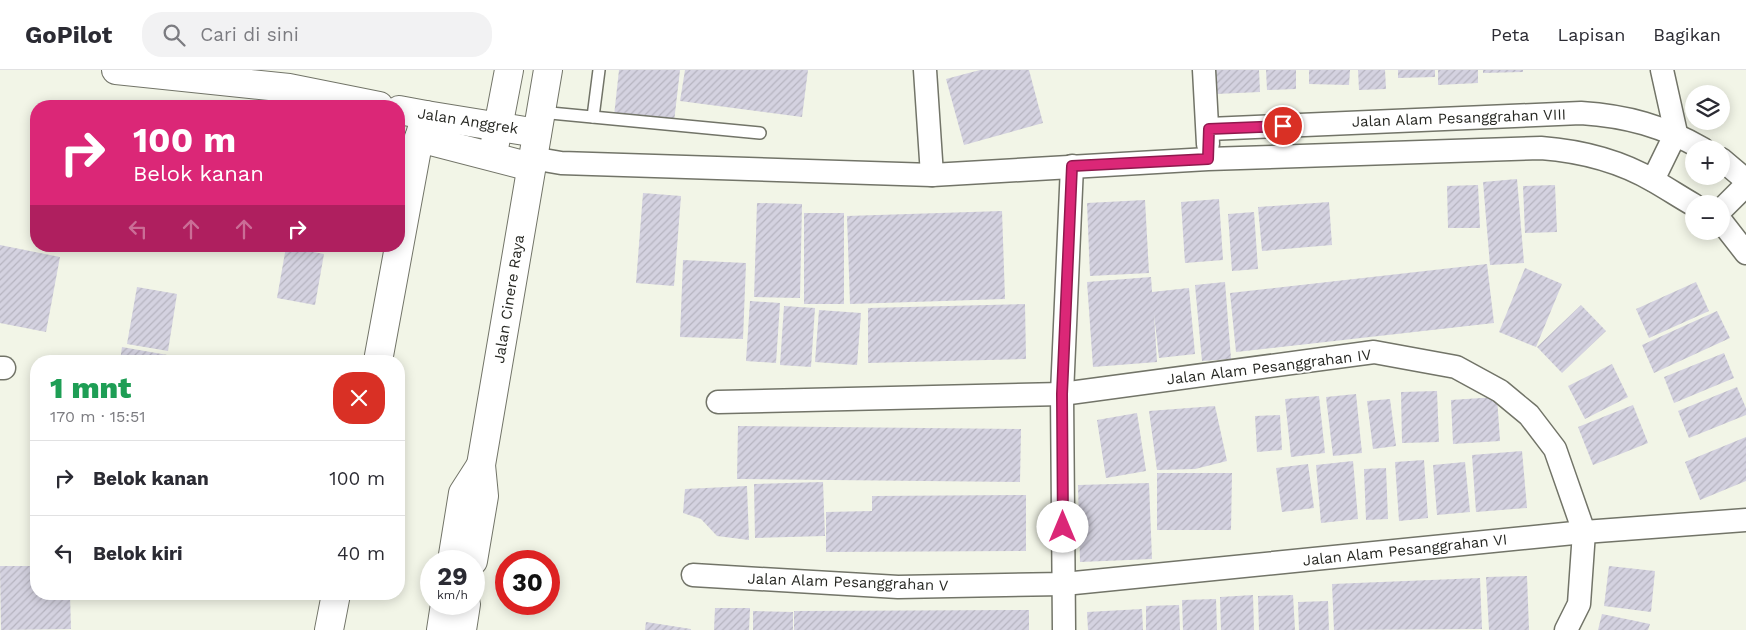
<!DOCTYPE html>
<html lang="id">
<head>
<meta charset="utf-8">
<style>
	:root { --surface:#fff; --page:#f2f2f3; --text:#2b2b33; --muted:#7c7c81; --line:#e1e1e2 }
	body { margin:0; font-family:"Work Sans",sans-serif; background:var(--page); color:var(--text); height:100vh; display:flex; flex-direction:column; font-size:19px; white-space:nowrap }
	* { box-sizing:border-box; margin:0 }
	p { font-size:16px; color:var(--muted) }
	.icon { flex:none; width:28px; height:28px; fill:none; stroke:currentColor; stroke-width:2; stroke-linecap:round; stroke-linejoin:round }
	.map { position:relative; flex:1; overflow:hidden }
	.panel { position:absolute; left:30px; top:285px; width:375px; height:245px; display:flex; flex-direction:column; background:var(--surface); border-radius:20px; box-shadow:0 2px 12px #0003 }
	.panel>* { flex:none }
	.top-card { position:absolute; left:30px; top:30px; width:375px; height:152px; border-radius:20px; box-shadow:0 2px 12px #0003; background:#db2777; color:#fff; overflow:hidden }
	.tools { position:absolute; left:1685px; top:15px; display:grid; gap:10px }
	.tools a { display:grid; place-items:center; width:45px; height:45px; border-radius:50%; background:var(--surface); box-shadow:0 2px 12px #0003; font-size:25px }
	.speed { position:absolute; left:420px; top:480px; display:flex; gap:10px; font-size:25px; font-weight:700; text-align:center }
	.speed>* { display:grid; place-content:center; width:65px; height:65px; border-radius:50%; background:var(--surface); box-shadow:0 2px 12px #0003; line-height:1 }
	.speed small { font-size:12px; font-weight:400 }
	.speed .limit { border:8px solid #d22; background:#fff; color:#111 }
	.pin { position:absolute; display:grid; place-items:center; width:42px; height:42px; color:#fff; margin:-21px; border:2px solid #fff; border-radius:50%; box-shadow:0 1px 5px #0007 }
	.me { position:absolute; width:55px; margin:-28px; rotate:0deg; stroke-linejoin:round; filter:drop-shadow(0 0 4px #0008) }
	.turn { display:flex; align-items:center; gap:18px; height:105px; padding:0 20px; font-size:22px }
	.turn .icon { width:65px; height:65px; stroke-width:2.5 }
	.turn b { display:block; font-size:35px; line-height:42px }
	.lanes { display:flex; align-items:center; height:48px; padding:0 20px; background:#0003; justify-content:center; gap:25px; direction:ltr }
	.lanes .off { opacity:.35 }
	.round { display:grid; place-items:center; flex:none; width:52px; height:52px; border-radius:20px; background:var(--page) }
	.headline { display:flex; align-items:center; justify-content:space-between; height:85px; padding:0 20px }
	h1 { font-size:30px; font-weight:800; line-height:38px; color:#1e9e55 }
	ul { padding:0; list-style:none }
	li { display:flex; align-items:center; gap:15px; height:75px; padding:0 20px; border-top:1px solid var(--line) }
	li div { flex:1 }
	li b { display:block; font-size:19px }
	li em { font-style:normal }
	header { display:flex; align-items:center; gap:30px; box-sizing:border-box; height:70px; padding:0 25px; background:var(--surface); border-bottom:1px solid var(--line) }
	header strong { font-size:24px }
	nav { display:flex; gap:28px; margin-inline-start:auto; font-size:18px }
	.search { width:350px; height:45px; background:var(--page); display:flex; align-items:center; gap:12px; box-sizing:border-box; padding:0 18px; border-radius:20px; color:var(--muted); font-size:19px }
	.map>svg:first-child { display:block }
</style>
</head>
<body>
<header>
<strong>GoPilot</strong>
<div class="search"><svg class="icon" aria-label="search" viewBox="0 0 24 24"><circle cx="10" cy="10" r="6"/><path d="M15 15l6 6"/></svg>Cari di sini</div>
<nav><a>Peta</a><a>Lapisan</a><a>Bagikan</a></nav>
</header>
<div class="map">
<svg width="1746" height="560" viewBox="0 0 1746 560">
	<defs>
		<pattern id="building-hatch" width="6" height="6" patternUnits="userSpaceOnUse" patternTransform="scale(1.25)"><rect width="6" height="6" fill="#d4d2e0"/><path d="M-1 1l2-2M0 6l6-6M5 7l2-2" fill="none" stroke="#b6b4c0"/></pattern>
	</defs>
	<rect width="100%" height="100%" fill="#f2f5e7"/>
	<!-- building -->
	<g fill="url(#building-hatch)">
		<path d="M619 0H680L674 52 614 46Z"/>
		<path d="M685 0H808L802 47 680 31Z"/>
		<path d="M980 0H1029L1043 53 964 75 946 9Z"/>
		<path d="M1215 0H1259L1260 22 1216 24Z"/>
		<path d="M1266 0H1296V19L1267 20Z"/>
		<path d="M1309 0H1350L1349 15 1309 14Z"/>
		<path d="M1358 0H1385L1386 19 1359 20Z"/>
		<path d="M1398 0H1435V7L1398 8Z"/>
		<path d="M1438 0H1478V13L1438 15Z"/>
		<path d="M1483 0H1523V2L1483 3Z"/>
		<path d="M1517 109 1524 193 1490 195 1483 112Z"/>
		<path d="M1478 115 1480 158H1448L1447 116Z"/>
		<path d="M1555 115 1557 162 1525 163 1523 116Z"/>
		<path d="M643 123 681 126 674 216 636 213Z"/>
		<path d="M1219 129 1223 190 1185 193 1181 132Z"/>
		<path d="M1145 130 1149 203 1090 206 1087 133Z"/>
		<path d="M1329 132 1332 175 1262 181 1258 137Z"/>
		<path d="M757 133 802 134 800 228 754 227Z"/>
		<path d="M1002 141 1005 229 850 234 847 146Z"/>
		<path d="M1254 142 1258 199 1232 201 1228 144Z"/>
		<rect x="804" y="143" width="40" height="91"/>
		<path d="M0 175 60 187 46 262 0 253Z"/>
		<path d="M286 177 324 184 315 235 277 228Z"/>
		<path d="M683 190 746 193 743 269 680 267Z"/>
		<path d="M1487 194 1494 253 1236 282 1230 223Z"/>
		<path d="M1525 198 1562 214 1536 277 1499 262Z"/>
		<path d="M1151 207 1152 222 1189 218 1195 284 1159 288 1154 244 1157 292 1093 297 1087 212Z"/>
		<path d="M1225 212 1231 289 1202 291 1195 215Z"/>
		<path d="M1696 212 1709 241 1649 268 1636 239Z"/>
		<path d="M137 217 177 224 168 281 127 274Z"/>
		<path d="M750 231 780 233 776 293 746 291Z"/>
		<path d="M1025 234 1026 289 868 293V238Z"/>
		<path d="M1581 235 1606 261 1562 303 1537 277Z"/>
		<path d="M784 236 815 238 811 297 780 295Z"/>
		<path d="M819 240 861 243 857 295 815 292Z"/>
		<path d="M1717 241 1730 268 1654 303 1642 275Z"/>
		<path d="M122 277 173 286 172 291H120Z"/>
		<path d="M1724 283 1734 308 1674 333 1664 307Z"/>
		<path d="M1612 294 1628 327 1585 349 1568 316Z"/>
		<path d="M1737 317 1746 338V345L1689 368 1678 341Z"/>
		<path d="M1437 321 1439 372 1402 373 1401 322Z"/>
		<path d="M1356 324 1362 383 1333 386 1326 327Z"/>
		<path d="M1319 326 1325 383 1291 387 1285 329Z"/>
		<path d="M1497 327 1500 371 1453 374 1451 330Z"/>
		<path d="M1390 329 1396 376 1373 379 1367 331Z"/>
		<path d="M1633 335 1648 373 1593 395 1578 357Z"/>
		<path d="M1215 336 1227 391 1195 399 1157 400 1149 341Z"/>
		<path d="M1137 343 1146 401 1106 408 1097 350Z"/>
		<path d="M1280 345 1282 380 1257 382 1255 346Z"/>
		<path d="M738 356 1021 359 1020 412 737 409Z"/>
		<path d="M1746 367V411L1700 430 1685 392Z"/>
		<path d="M1522 381 1527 438 1476 442 1472 385Z"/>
		<path d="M1424 390 1428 448 1399 451 1395 392Z"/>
		<path d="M1353 391 1358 449 1321 453 1316 395Z"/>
		<path d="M1465 392 1470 442 1437 445 1433 395Z"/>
		<path d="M1308 394 1314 438 1282 442 1276 398Z"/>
		<path d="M1386 398 1388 449 1366 450 1364 399Z"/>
		<path d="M1157 403H1232L1231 460H1157Z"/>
		<path d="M823 412 825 466 755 468 754 414Z"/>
		<path d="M1149 413 1152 489 1080 492 1078 415Z"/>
		<path d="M747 416 749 470 717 466 701 449 683 443 685 419Z"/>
		<path d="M1026 425V481L826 482V442L872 441V426Z"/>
		<path d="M0 496H36V524H70L71 559 1 560Z"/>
		<path d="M1609 496 1655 501 1651 542 1604 536Z"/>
		<path d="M1527 506 1529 560H1489L1486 507Z"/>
		<path d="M1480 508 1482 559 1334 560 1332 514Z"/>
		<path d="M1253 525 1254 560H1221L1220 527Z"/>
		<path d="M1293 525 1295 560H1259L1258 526Z"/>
		<path d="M1216 529 1217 560H1183L1182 530Z"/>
		<path d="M1328 531 1329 560H1299L1298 532Z"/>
		<path d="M1179 535 1180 560H1146V536Z"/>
		<path d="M715 538H750L749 560H714Z"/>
		<path d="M1142 539 1143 560H1088L1087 542Z"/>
		<path d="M1029 540V560H794V541Z"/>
		<path d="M753 541 793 542V560H753Z"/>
		<path d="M1602 544 1650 554 1648 560H1598Z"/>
		<path d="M646 552 691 559V560H645Z"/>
	</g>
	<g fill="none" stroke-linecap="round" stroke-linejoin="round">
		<defs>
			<g id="service">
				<path d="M540 42 760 63"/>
				<path d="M593 47 599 0"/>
			</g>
			<g id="minor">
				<path d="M925 0 932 105"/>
				<path d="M1204 0 1208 74"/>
				<path d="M1209 59 1581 43C1627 46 1663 56 1703 79"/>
				<path d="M532 88 561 93 932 105 1208 89 1541 78C1580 81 1620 91 1654 111 1668 119 1680 127 1694 135"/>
				<path d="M1721 89 1746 110"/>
				<path d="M1653 110 1676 63 1662 0"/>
				<path d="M1721 140 1746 115"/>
				<path d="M1721 151 1746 183"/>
				<path d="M0 298H4"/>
				<path d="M718 332 1062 324 1374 282 1456 297 1500 321 1529 345 1555 379 1584 462 1579 534 1566 560"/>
				<path d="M693 505 898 517 1064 514 1584 462 1746 450"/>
				<path d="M1064 560 1062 324 1072 96"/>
			</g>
			<g id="tertiary">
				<path d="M116 0 289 18 379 36"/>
				<path d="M399 40 426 45"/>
			</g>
			<g id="secondary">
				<path d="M419 68 531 97"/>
				<path d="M495 73 509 0"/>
				<path d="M378 291 419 68 426 45 537 63"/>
				<path d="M452 491 463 423 481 395"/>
				<path d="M473 491 484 426 481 395 548 0"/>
				<path d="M329 560 336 524"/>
				<path d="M441 560 445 534"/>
				<path d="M462 560 466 534"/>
			</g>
		</defs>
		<!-- service casing -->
		<use href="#service" stroke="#727468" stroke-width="14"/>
		<!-- minor casing -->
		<use href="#minor" stroke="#727468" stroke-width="25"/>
		<!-- tertiary casing -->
		<use href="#tertiary" stroke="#727468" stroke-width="30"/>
		<!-- secondary casing -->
		<use href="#secondary" stroke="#727468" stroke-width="30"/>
		<!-- service -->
		<use href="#service" stroke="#fff" stroke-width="11"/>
		<!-- minor -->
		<use href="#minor" stroke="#fff" stroke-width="22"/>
		<!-- tertiary -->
		<use href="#tertiary" stroke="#fff" stroke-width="28"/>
		<!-- secondary -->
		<use href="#secondary" stroke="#fff" stroke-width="28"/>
	</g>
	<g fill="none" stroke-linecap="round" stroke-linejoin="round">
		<defs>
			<path id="route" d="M1063 457 1062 324 1072 96 1208 89 1209 59 1283 56"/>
		</defs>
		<!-- route casing -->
		<use href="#route" stroke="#8e194d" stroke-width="12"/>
		<!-- route -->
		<use href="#route" stroke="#db2777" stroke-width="9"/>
	</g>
	<g text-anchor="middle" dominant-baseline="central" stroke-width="4" stroke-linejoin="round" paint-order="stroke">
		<!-- street labels -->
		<g font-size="15" fill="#272823" stroke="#fff">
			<text transform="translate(1459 48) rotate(-2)">Jalan Alam Pesanggrahan VIII</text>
			<text transform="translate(468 51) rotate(9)">Jalan Anggrek</text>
			<text transform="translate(509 229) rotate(-81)">Jalan Cinere Raya</text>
			<text transform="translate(1269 297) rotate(-7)">Jalan Alam Pesanggrahan IV</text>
			<text transform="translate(1405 480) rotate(-6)">Jalan Alam Pesanggrahan VI</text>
			<text transform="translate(848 512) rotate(2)">Jalan Alam Pesanggrahan V</text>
		</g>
	</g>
</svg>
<div class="tools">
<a><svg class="icon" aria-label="layers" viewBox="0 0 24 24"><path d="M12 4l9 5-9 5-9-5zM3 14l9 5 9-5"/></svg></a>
<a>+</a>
<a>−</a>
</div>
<div class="speed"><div>29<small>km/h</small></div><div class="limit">30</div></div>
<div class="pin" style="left:1283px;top:56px;background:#d93025"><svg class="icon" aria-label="arrive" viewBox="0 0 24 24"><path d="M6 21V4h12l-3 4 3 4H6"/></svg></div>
<svg class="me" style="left:1063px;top:457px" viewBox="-20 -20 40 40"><circle r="19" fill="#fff"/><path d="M0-13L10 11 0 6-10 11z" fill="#db2777"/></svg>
<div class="top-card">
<div class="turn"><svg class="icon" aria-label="right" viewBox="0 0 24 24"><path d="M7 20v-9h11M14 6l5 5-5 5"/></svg><div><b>100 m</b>Belok kanan</div></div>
<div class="lanes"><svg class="icon off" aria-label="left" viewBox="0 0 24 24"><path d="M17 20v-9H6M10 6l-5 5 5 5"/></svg><svg class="icon off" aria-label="ahead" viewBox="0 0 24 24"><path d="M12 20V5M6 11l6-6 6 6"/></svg><svg class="icon off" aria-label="ahead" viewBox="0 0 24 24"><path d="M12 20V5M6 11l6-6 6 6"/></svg><svg class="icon" aria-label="right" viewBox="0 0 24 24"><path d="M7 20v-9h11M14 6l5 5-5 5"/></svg></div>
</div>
<section class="panel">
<div class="headline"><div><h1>1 mnt</h1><p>170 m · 15:51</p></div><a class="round" style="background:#d93025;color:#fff"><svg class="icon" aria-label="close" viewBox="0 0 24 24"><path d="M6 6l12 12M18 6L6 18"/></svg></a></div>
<ul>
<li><svg class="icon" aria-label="right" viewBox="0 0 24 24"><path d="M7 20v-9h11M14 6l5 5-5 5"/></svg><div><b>Belok kanan</b></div><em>100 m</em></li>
<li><svg class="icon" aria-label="left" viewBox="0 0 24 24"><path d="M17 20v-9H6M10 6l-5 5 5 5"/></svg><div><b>Belok kiri</b></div><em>40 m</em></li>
</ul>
</section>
</div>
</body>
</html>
